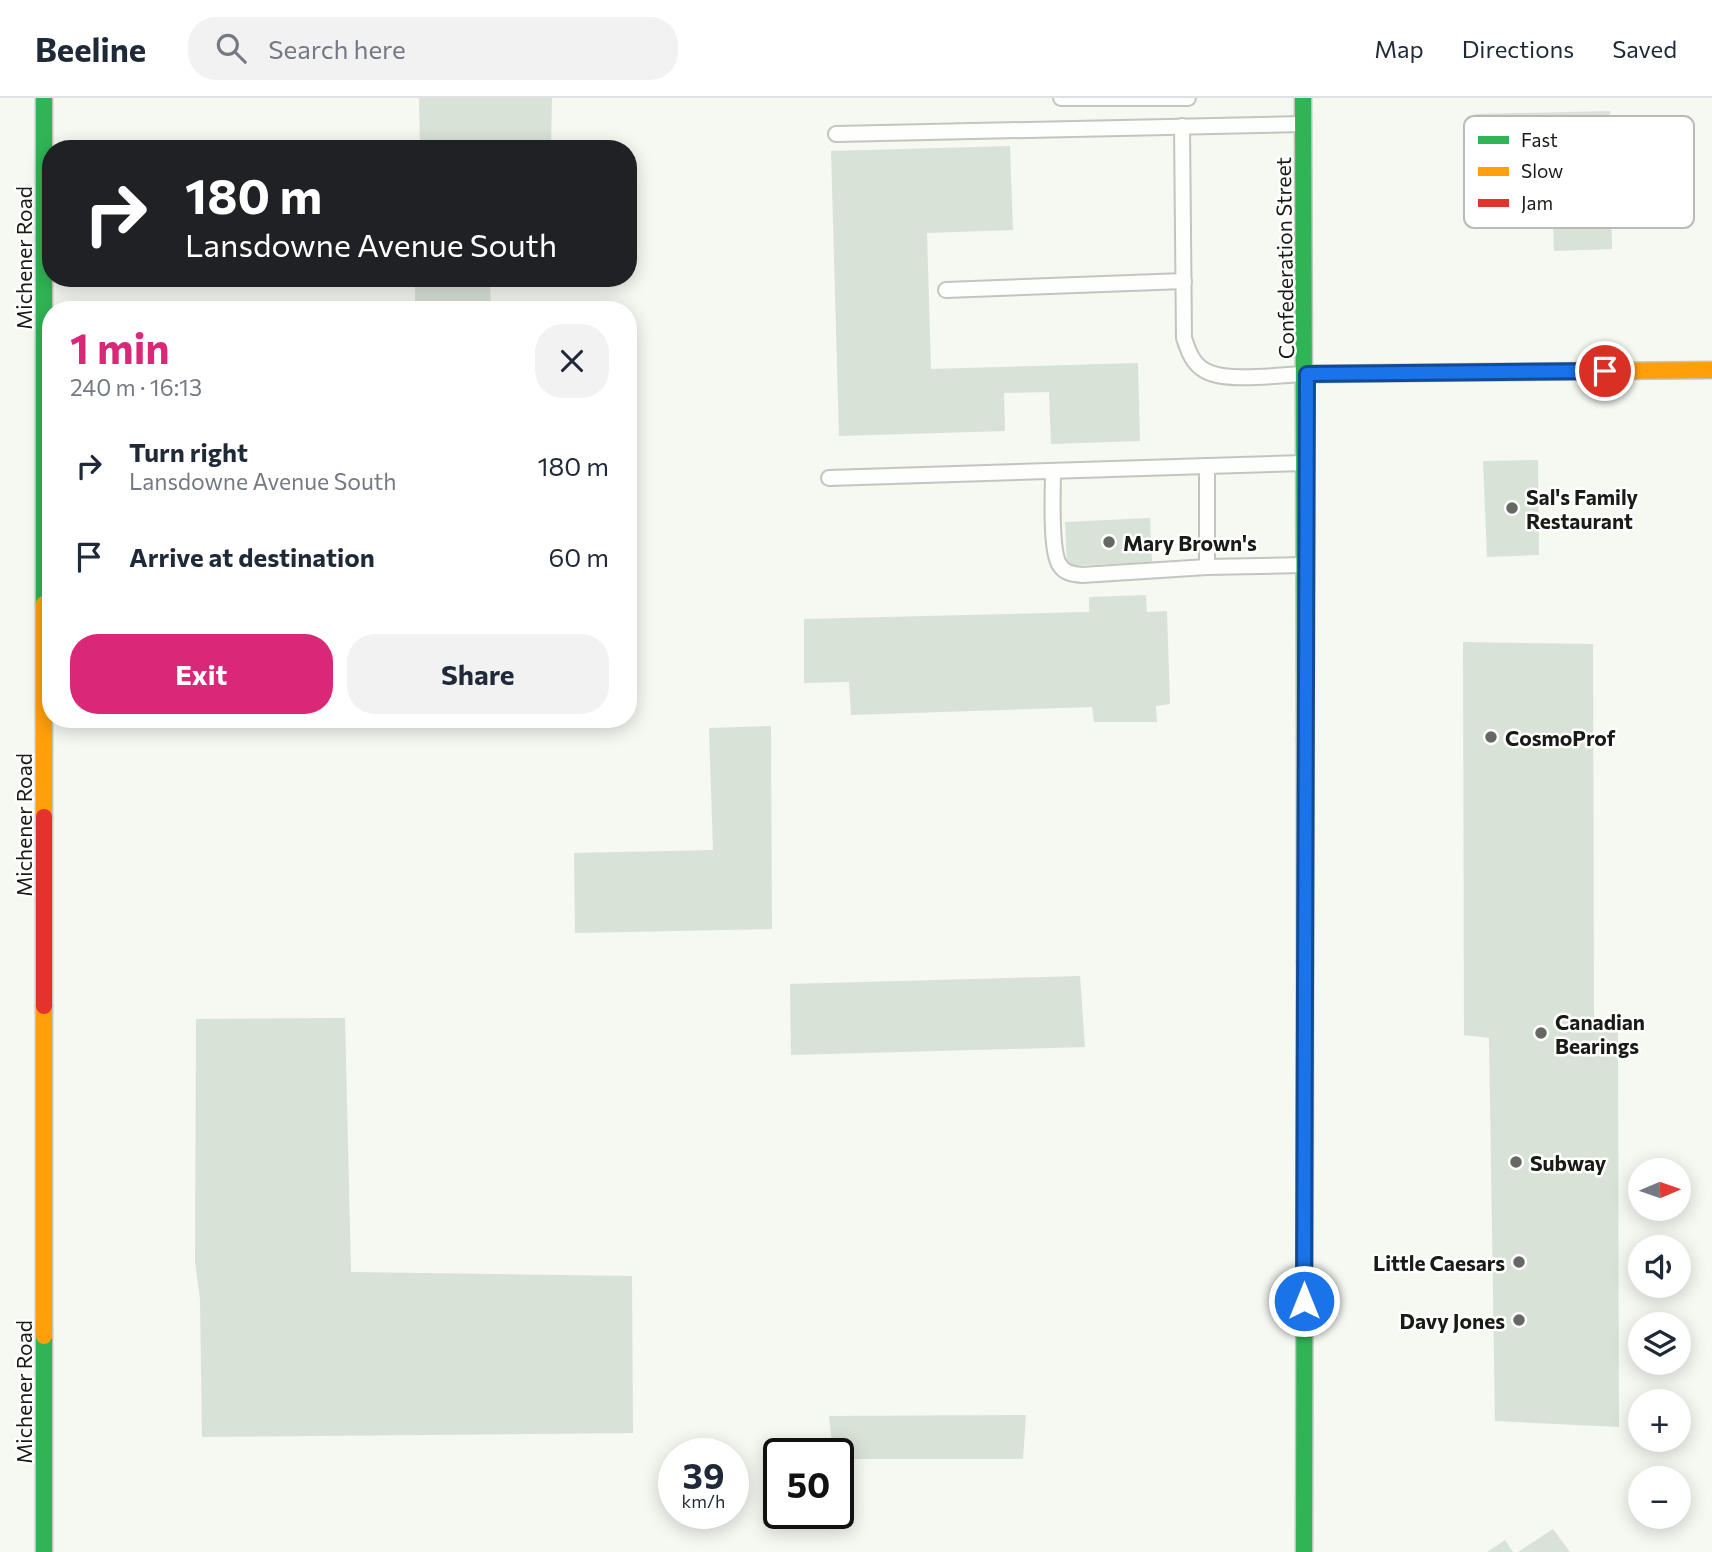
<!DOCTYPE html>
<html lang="en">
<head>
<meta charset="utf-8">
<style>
	:root { --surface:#fff; --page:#f2f2f3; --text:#1f2937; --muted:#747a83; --line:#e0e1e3; --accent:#db2777 }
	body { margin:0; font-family:Commissioner,sans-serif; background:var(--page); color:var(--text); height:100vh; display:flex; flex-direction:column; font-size:26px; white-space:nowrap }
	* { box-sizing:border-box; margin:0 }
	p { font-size:23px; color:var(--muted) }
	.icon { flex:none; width:38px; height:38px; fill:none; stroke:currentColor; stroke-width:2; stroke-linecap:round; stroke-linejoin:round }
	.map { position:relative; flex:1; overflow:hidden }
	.details { position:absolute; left:42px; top:203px; width:595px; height:427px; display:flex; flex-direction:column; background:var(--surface); border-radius:28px; box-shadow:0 4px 18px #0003 }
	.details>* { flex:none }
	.top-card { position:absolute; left:42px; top:42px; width:595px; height:147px; border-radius:28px; box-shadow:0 4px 18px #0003; background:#202124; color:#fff; overflow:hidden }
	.needle { width:46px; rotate:88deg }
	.controls { position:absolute; left:1628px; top:1060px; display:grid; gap:14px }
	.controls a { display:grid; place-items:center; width:63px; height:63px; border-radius:50%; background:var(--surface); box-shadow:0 4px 18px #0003; font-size:35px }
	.speed { position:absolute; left:658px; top:1340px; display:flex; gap:14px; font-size:35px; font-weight:700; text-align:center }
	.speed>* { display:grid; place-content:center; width:91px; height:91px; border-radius:50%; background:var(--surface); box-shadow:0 4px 18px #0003; line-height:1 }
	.speed small { font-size:18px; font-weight:400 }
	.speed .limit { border:4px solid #111; border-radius:10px; background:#fff; color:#111 }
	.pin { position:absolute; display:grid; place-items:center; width:60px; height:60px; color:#fff; margin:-30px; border:4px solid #fff; border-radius:50%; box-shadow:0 2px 7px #0007 }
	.me { position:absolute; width:77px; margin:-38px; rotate:0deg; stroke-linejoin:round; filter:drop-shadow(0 0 5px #0008) }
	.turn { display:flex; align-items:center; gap:24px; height:147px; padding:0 28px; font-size:32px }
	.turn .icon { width:91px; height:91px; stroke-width:2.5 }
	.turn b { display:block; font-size:49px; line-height:60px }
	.round { display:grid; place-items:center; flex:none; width:74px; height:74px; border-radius:28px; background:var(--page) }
	.head { display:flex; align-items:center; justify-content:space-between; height:119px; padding:0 28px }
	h1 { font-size:42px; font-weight:700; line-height:52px; color:var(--accent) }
	.primary-button { display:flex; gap:14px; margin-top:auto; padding:14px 28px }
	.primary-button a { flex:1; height:80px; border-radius:28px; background:var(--accent); color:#fff; font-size:28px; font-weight:700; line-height:80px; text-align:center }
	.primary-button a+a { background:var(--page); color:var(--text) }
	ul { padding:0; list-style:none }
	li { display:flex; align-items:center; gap:21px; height:91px; padding:0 28px }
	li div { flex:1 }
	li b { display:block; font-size:26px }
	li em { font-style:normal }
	header { display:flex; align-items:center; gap:42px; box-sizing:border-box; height:98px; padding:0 35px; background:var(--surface); border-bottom:2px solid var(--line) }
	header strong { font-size:33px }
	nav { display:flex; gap:38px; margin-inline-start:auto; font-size:24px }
	.search { width:490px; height:63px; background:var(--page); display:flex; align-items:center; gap:18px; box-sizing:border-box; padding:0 24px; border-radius:28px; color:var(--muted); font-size:26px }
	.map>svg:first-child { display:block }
</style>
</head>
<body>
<header>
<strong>Beeline</strong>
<div class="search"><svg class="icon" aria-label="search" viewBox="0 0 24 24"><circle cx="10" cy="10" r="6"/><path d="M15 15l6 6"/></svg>Search here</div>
<nav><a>Map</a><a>Directions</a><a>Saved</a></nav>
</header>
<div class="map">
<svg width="1712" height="1454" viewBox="0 0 1712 1454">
	<rect width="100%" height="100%" fill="#f6f8f2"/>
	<!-- building -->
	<g fill="#d9e2d7">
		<path d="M419 0H552L551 47 496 51H362V48L420 47Z"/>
		<path d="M1610 13 1612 151 1554 153 1551 69 1475 71V16Z"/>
		<path d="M1010 48 1013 132 927 135 931 271 1138 265 1140 343 1051 346 1049 294 1004 295 1005 333 839 338 831 53Z"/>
		<path d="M490 187 491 212H415V189Z"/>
		<path d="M1538 362 1539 457 1487 459 1483 363Z"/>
		<path d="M1150 420 1152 464 1067 468 1065 424Z"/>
		<path d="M1146 497 1147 514 1167 513 1170 606 1156 608 1157 624H1094L1092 609 851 617 849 584 804 585V521L1089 514V499Z"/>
		<path d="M1463 544 1593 546 1594 933 1618 934 1619 1329 1495 1323 1489 940 1464 937Z"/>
		<path d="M771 628 772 831 575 835 574 755 713 752 709 630Z"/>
		<path d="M1080 878 1085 949 791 957 790 886Z"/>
		<path d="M345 920 351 1174 632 1178 633 1335 202 1339 200 1201 195 1164 196 921Z"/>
		<path d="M1026 1317 1023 1361H838V1356H833L829 1318Z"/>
		<path d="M1553 1431 1570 1454H1518Z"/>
		<path d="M1505 1442 1513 1454H1487Z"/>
	</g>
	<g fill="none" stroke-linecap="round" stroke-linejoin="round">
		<defs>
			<g id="lane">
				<path d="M1061 0H1188"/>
				<path d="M1182 28 1184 240C1188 252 1192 265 1204 272 1225 285 1278 277 1304 276"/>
				<path d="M836 36 1302 26"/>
				<path d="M946 192 1184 183"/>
				<path d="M1207 368V469L1303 467"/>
				<path d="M1053 373C1053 393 1050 450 1059 466 1064 475 1072 476 1082 477L1207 469"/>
				<path d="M829 380 1305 365"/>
			</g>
			<g id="fast">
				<path d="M44 0V506"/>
				<path d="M1303 0 1305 641"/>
				<path d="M44 1238V1454"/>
				<path d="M1304 1454 1305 864"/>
			</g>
			<g id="slow">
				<path d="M1306 276 1712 272"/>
				<path d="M44 506V719"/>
				<path d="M1305 864V641"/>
				<path d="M44 908V1238"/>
			</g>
			<path id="jam" d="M44 719V908"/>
		</defs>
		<!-- lane casing -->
		<use href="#lane" stroke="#c3c5c0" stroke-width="18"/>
		<!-- fast casing -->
		<use href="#fast" stroke="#c3c5c0" stroke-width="19"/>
		<!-- slow casing -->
		<use href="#slow" stroke="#c3c5c0" stroke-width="19"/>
		<!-- jam casing -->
		<use href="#jam" stroke="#c3c5c0" stroke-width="19"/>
		<!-- lane -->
		<use href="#lane" stroke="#fefefd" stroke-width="14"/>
		<!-- fast -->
		<use href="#fast" stroke="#30b455" stroke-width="16"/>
		<!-- slow -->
		<use href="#slow" stroke="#ff9f0a" stroke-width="16"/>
		<!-- jam -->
		<use href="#jam" stroke="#e5322d" stroke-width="16"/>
	</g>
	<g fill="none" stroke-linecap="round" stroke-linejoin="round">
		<defs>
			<path id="route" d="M1304 1203 1307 276 1605 273"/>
		</defs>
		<!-- route casing -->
		<use href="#route" stroke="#114b97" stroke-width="18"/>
		<!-- route -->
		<use href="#route" stroke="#1a73e8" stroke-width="12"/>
	</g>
	<!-- markers -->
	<g fill="#666863" stroke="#fff" stroke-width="2.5">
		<circle cx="1512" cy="410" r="7"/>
		<circle cx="1109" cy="444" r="7"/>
		<circle cx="1491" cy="639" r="7"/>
		<circle cx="1541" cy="935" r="7"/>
		<circle cx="1516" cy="1064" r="7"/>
		<circle cx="1519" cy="1164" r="7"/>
		<circle cx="1519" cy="1222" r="7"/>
	</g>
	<g text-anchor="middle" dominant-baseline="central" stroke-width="5" stroke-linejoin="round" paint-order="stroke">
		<!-- street labels -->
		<g font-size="21" fill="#191b16" stroke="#fff">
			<text transform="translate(23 160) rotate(-90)">Michener Road</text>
			<text transform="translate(1284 160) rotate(-91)">Confederation Street</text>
			<text transform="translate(23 727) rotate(-90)">Michener Road</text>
			<text transform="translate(23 1294) rotate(-90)">Michener Road</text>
		</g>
		<!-- poi labels -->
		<g font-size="21" font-weight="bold" fill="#191b16" stroke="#fff" text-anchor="start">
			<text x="1526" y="398">Sal's Family<tspan x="1526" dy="24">Restaurant</tspan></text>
			<text x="1123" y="444">Mary Brown's</text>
			<text x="1505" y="639">CosmoProf</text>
			<text x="1555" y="923">Canadian<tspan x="1555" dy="24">Bearings</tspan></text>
			<text x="1530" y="1064">Subway</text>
			<text x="1505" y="1164" text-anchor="end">Little Caesars</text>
			<text x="1505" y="1222" text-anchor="end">Davy Jones</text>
		</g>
	</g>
	<!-- legend -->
	<rect x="1464" y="18" width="230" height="112" rx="10" fill="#fff" stroke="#babbb9" stroke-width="2"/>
	<rect x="1478" y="38" width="31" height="8" fill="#30b455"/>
	<rect x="1478" y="69" width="31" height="9" fill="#ff9f0a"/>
	<rect x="1478" y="101" width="31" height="8" fill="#e5322d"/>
	<g font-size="19" fill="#191b16">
		<text x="1521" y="49">Fast</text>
		<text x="1521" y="80">Slow</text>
		<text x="1521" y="112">Jam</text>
	</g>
</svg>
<div class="controls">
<a><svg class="needle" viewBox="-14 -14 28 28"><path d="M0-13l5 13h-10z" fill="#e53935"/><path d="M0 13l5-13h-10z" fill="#747a83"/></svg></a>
<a><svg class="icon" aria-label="sound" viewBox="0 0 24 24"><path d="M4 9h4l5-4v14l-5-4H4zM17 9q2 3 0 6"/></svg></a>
<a><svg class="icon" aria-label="layers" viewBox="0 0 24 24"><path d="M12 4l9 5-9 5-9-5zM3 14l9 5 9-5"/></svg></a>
<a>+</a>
<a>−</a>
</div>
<div class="speed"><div>39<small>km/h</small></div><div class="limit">50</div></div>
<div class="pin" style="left:1605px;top:273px;background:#d93025"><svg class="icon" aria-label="arrive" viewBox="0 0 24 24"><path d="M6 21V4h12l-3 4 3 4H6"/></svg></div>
<svg class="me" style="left:1304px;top:1203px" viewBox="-20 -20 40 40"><circle r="17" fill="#1a73e8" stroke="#fff" stroke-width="3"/><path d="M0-11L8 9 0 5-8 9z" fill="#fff"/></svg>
<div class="top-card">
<div class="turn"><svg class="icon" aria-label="right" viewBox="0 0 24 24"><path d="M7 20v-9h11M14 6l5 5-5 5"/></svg><div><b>180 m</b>Lansdowne Avenue South</div></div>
</div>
<section class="details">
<div class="head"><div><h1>1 min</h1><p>240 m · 16:13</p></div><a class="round"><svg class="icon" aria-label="close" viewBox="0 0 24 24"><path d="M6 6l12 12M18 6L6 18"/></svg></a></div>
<ul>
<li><svg class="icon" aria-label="right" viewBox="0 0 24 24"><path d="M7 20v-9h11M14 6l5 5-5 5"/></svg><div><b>Turn right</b><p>Lansdowne Avenue South</p></div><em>180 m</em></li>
<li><svg class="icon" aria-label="arrive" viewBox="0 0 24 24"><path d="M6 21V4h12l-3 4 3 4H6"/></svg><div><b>Arrive at destination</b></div><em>60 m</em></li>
</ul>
<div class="primary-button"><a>Exit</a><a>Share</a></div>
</section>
</div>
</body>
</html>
